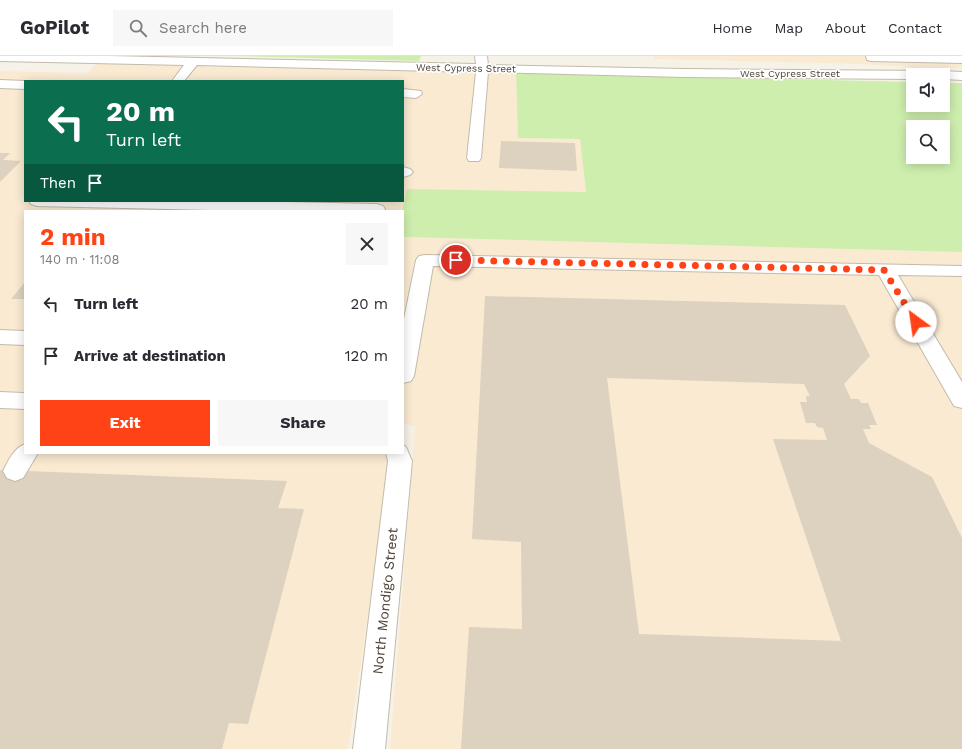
<!DOCTYPE html>
<html lang="en">
<head>
<meta charset="utf-8">
<style>
	:root { --surface:#fff; --page:#f7f7f7; --text:#2b2b33; --muted:#7c7c81; --line:#e1e1e2; --accent:#ff4316 }
	body { margin:0; font-family:"Work Sans",sans-serif; background:var(--page); color:var(--text); height:100vh; display:flex; flex-direction:column; font-size:15px; white-space:nowrap }
	* { box-sizing:border-box; margin:0 }
	p { font-size:13px; color:var(--muted) }
	.icon { flex:none; width:22px; height:22px; fill:none; stroke:currentColor; stroke-width:2; stroke-linecap:round; stroke-linejoin:round }
	.map { position:relative; flex:1; overflow:hidden }
	.sheet { position:absolute; left:24px; top:154px; width:380px; height:244px; display:flex; flex-direction:column; background:var(--surface); border-radius:0px; box-shadow:0 2px 10px #0003 }
	.sheet>* { flex:none }
	.top-card { position:absolute; left:24px; top:24px; width:380px; height:122px; border-radius:0px; box-shadow:0 2px 10px #0003; background:#0b6e4f; color:#fff; overflow:hidden }
	.controls { position:absolute; left:906px; top:12px; display:grid; gap:8px }
	.controls a { display:grid; place-items:center; width:44px; height:44px; border-radius:0px; background:var(--surface); box-shadow:0 2px 10px #0003; font-size:20px }
	.pin { position:absolute; display:grid; place-items:center; width:34px; height:34px; color:#fff; margin:-17px; border:2px solid #fff; border-radius:50%; box-shadow:0 1px 4px #0007 }
	.me { position:absolute; width:44px; margin:-22px; rotate:329deg; stroke-linejoin:round; filter:drop-shadow(0 0 3px #0008) }
	.turn { display:flex; align-items:center; gap:14px; height:84px; padding:0 16px; font-size:18px }
	.turn .icon { width:52px; height:52px; stroke-width:2.5 }
	.turn b { display:block; font-size:28px; line-height:34px }
	.then { display:flex; align-items:center; height:38px; padding:0 16px; background:#0003; gap:8px; font-size:15px }
	.round { display:grid; place-items:center; flex:none; width:42px; height:42px; border-radius:0px; background:var(--page) }
	.head { display:flex; align-items:center; justify-content:space-between; height:68px; padding:0 16px }
	h1 { font-size:24px; font-weight:700; line-height:30px; color:var(--accent) }
	.cta { display:flex; gap:8px; margin-top:auto; padding:8px 16px }
	.cta a { flex:1; height:46px; border-radius:0px; background:var(--accent); color:#fff; font-size:16px; font-weight:700; line-height:46px; text-align:center }
	.cta a+a { background:var(--page); color:var(--text) }
	ul { padding:0; list-style:none }
	li { display:flex; align-items:center; gap:12px; height:52px; padding:0 16px }
	li div { flex:1 }
	li b { display:block; font-size:15px }
	li em { font-style:normal }
	header { display:flex; align-items:center; gap:24px; box-sizing:border-box; height:56px; padding:0 20px; background:var(--surface); border-bottom:1px solid var(--line) }
	header strong { font-size:19px }
	nav { display:flex; gap:22px; margin-inline-start:auto; font-size:14px }
	.search { width:280px; height:36px; background:var(--page); display:flex; align-items:center; gap:10px; box-sizing:border-box; padding:0 14px; border-radius:0px; color:var(--muted); font-size:15px }
	.map>svg:first-child { display:block }
</style>
</head>
<body>
<header>
<strong>GoPilot</strong>
<div class="search"><svg class="icon" aria-label="search" viewBox="0 0 24 24"><circle cx="10" cy="10" r="6"/><path d="M15 15l6 6"/></svg>Search here</div>
<nav><a>Home</a><a>Map</a><a>About</a><a>Contact</a></nav>
</header>
<div class="map">
<svg width="962" height="693" viewBox="0 0 962 693">
	<rect width="100%" height="100%" fill="#f6f2e8"/>
	<!-- commercial -->
	<g fill="#faead2" fill-rule="evenodd">
		<path d="M653 0H962V12L890 10 865 8 654 3Z"/>
		<path d="M96 8 516 17 518 82 580 83 586 137 407 133 402 155H25V335H0V15L87 17ZM25 25H403V145H25Z"/>
		<path d="M403 181 962 196V693H390L415 371 403 366Z"/>
		<path d="M0 353 25 354V397H388L391 404 348 693H0Z"/>
	</g>
	<!-- green -->
	<g fill="#ceeead" fill-rule="evenodd">
		<path d="M236 0H421L419 5Z"/>
		<path d="M516 17 913 26V49H943V27H962V196L403 181 402 155 407 133 586 136 580 83 518 82ZM913 71H943V101H913Z"/>
	</g>
	<!-- building -->
	<g fill="#dcd2bf" fill-rule="evenodd">
		<path d="M501 85 575 87 577 115 499 112Z"/>
		<path d="M0 97H10L3 104 21 105 0 126Z"/>
		<path d="M25 226V243H11Z"/>
		<path d="M485 240 845 249 870 300 844 328 851 343H859L861 347H868L877 369H869L871 373H863L869 387 932 421 962 482V693H461L469 571 522 573 521 486 472 483ZM607 322 804 328 810 340H806L807 346H800L806 367H815L817 371 823 372 827 384 773 383 841 585 639 578Z"/>
		<path d="M0 414 287 425 278 452 304 453 248 668 229 667 222 693H0Z"/>
	</g>
	<g fill="none" stroke-linecap="round" stroke-linejoin="round">
		<defs>
			<g id="minor">
				<path d="M0 0H110L476 8 475 0H487L488 9 684 13 932 15 938 18 943 15 962 16V24L943 23V19H913V23L684 21 488 16 481 102 479 105H469L467 102 476 16 197 9 184 25H172L184 9 0 5Z"/>
				<path d="M866 0H962V7L871 5 867 4Z"/>
				<path d="M0 24 25 25V33L0 32Z"/>
				<path d="M403 33 421 35 422 38 416 42 403 41Z"/>
				<path d="M403 111 410 113 413 116 410 119 403 121Z"/>
				<path d="M29 145H244L377 148 383 150 385 153 384 155H255L37 150 31 148Z"/>
				<path d="M425 199 962 210V220L898 219 962 326V352L954 350 879 219 433 210 414 320 411 325 403 327V268L416 204 419 200Z"/>
				<path d="M0 274 25 275V289L0 288Z"/>
				<path d="M0 336 25 337V353L0 352Z"/>
				<path d="M25 388V397H38L23 422 15 425 7 422 3 415C8 405 14 392 25 388Z"/>
				<path d="M403 389 406 391 412 405 385 693H353L388 405 386 397H403Z"/>
			</g>
		</defs>
		<!-- minor casing -->
		<use href="#minor" stroke="#c3bbaa" stroke-width="2"/>
		<!-- minor -->
		<use href="#minor" fill="#fff" fill-rule="evenodd"/>
	</g>
	<g fill="none" stroke-linecap="round" stroke-linejoin="round">
		<!-- route -->
		<path stroke="#ff4316" stroke-width="7" stroke-dasharray="0 12.6" d="M456 204 884 214 916 266"/>
	</g>
	<g text-anchor="middle" dominant-baseline="central" stroke-width="3.5" stroke-linejoin="round" paint-order="stroke">
		<!-- far-street labels -->
		<g font-size="10" fill="#4b4336" stroke="#fff">
			<text transform="translate(466 12) rotate(1)">West Cypress Street</text>
			<text x="790" y="17">West Cypress Street</text>
		</g>
		<!-- near-street labels -->
		<g font-size="14" fill="#4b4336" stroke="#fff">
			<text transform="translate(385 545) rotate(-84)">North Mondigo Street</text>
		</g>
	</g>
</svg>
<div class="controls">
<a><svg class="icon" aria-label="sound" viewBox="0 0 24 24"><path d="M4 9h4l5-4v14l-5-4H4zM17 9q2 3 0 6"/></svg></a>
<a><svg class="icon" aria-label="search" viewBox="0 0 24 24"><circle cx="10" cy="10" r="6"/><path d="M15 15l6 6"/></svg></a>
</div>
<div class="pin" style="left:456px;top:204px;background:#d93025"><svg class="icon" aria-label="arrive" viewBox="0 0 24 24"><path d="M6 21V4h12l-3 4 3 4H6"/></svg></div>
<svg class="me" style="left:916px;top:266px" viewBox="-20 -20 40 40"><circle r="19" fill="#fff"/><path d="M0-13L10 11 0 6-10 11z" fill="#ff4316"/></svg>
<div class="top-card">
<div class="turn"><svg class="icon" aria-label="left" viewBox="0 0 24 24"><path d="M17 20v-9H6M10 6l-5 5 5 5"/></svg><div><b>20 m</b>Turn left</div></div>
<div class="then">Then<svg class="icon" aria-label="arrive" viewBox="0 0 24 24"><path d="M6 21V4h12l-3 4 3 4H6"/></svg></div>
</div>
<section class="sheet">
<div class="head"><div><h1>2 min</h1><p>140 m · 11:08</p></div><a class="round"><svg class="icon" aria-label="close" viewBox="0 0 24 24"><path d="M6 6l12 12M18 6L6 18"/></svg></a></div>
<ul>
<li><svg class="icon" aria-label="left" viewBox="0 0 24 24"><path d="M17 20v-9H6M10 6l-5 5 5 5"/></svg><div><b>Turn left</b></div><em>20 m</em></li>
<li><svg class="icon" aria-label="arrive" viewBox="0 0 24 24"><path d="M6 21V4h12l-3 4 3 4H6"/></svg><div><b>Arrive at destination</b></div><em>120 m</em></li>
</ul>
<div class="cta"><a>Exit</a><a>Share</a></div>
</section>
</div>
</body>
</html>
